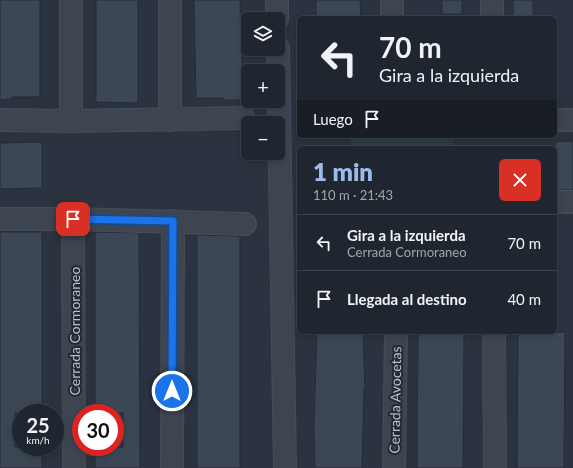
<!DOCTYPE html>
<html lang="es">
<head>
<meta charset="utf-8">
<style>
	:root { --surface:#20262f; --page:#282e37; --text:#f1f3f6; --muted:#a2a5aa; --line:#3d434b; --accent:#9cbbed }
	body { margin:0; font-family:Lato,sans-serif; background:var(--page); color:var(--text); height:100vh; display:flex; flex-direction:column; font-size:15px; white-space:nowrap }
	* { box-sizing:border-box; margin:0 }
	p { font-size:13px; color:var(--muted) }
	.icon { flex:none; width:22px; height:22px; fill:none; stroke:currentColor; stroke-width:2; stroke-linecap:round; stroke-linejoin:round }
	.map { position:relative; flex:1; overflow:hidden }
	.sheet { position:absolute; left:297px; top:146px; width:260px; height:188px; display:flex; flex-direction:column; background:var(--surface); border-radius:6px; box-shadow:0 2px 6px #0003,0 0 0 1px var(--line) }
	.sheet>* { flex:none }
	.hud { position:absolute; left:297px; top:16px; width:260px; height:122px; border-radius:6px; box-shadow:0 2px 6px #0003,0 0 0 1px var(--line); background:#20262f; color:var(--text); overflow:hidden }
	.controls { position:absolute; left:241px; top:12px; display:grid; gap:8px }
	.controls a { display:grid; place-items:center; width:44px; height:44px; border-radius:6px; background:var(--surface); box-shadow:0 2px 6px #0003,0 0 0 1px var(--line); font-size:20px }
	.speed { position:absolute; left:12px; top:404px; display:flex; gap:8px; font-size:20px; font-weight:700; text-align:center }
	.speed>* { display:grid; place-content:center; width:52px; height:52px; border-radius:50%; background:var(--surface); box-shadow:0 2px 6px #0003,0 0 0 1px var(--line); line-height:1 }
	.speed small { font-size:10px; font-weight:400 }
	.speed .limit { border:6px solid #d22; background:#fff; color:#111 }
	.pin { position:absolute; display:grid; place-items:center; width:34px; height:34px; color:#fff; margin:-17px; border-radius:8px; box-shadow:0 2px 6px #0006 }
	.me { position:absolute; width:44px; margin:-22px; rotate:0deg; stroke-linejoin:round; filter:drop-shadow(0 0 3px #0008) }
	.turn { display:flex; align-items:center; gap:14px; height:84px; padding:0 16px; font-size:18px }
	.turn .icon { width:52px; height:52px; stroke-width:2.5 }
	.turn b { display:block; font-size:28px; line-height:34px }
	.then { display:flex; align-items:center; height:38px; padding:0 16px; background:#0003; gap:8px; font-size:15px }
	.round { display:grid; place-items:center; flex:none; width:42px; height:42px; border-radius:6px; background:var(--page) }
	.summary { display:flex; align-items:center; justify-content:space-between; height:68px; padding:0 16px }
	h1 { font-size:24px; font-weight:800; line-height:30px; color:var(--accent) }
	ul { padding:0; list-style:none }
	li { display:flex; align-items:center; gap:12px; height:56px; padding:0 16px; border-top:1px solid var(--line) }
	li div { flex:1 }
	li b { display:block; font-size:15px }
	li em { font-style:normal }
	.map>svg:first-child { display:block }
</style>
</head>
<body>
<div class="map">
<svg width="573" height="468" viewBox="0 0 573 468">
	<rect width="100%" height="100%" fill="#2a333f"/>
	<!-- green -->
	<path fill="#2c3e41" d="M350 136H453L454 148H351Z"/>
	<!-- building -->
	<g fill="#3c4755" stroke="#242c37">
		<path d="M0 0H40V97H12V99L0 100Z"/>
		<path d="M96 0H138V103L96 102Z"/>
		<path d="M194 0H240L241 53H242V100H223V98H196Z"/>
		<path d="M316 0H360L361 18H316Z"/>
		<rect x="442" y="0" width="20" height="14"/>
		<rect x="513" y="0" width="20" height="18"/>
		<path d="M573 141V190H555V142Z"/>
		<path d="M42 142V188L0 189V143Z"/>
		<path d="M0 232H42V413H15V447H42V468H0Z"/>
		<path d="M95 232 139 233 140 468H95V447H123V413H95Z"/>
		<path d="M197 235 240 236V468H197Z"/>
		<path d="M317 332H363L365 389H364L362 468H315L314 427Z"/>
		<path d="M418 332H464L463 468H417Z"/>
		<path d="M518 332H565L564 468H517Z"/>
	</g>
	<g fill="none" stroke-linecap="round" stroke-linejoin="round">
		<defs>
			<g id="minor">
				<path d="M71 0V121"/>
				<path d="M170 0V120"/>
				<path d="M277 0V19"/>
				<path d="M392 0V18"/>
				<path d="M492 18V0"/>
				<path d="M278 49 285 468"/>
				<path d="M0 120 71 121 243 118"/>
				<path d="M555 120H573"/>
				<path d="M555 202H573"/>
				<path d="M0 219H73L245 224"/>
				<path d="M73 219 74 468"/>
				<path d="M494 332 495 468"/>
				<path d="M172 468 173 221"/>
				<path d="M394 468 396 332"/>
			</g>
		</defs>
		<!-- minor casing -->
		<use href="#minor" stroke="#474e59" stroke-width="24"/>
		<!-- minor -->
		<use href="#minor" stroke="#3d4550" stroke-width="22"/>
	</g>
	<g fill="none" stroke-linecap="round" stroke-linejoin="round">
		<defs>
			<path id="route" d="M73 219 173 221 172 391"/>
		</defs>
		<!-- route casing -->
		<use href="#route" stroke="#114b97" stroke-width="10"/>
		<!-- route -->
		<use href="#route" stroke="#1a73e8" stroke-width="7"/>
	</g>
	<g text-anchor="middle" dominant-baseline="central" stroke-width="4" stroke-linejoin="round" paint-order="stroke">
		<!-- street labels -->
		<g font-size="14" fill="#bac0ca" stroke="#222a35">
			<text transform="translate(74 331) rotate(-90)">Cerrada Cormoraneo</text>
			<text transform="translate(395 400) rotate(-89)">Cerrada Avocetas</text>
		</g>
	</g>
</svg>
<div class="controls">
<a><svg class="icon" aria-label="layers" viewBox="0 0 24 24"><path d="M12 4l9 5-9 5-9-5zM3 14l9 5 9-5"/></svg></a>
<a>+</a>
<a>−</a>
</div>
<div class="speed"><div>25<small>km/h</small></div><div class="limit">30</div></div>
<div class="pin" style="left:73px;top:219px;background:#d93025"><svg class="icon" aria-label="arrive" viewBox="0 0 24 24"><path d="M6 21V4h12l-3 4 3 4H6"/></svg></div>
<svg class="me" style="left:172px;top:391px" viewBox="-20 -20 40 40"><circle r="17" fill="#1a73e8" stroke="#fff" stroke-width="3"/><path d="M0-11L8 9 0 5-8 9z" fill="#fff"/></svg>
<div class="hud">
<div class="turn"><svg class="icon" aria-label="left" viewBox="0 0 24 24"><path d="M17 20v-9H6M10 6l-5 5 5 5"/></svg><div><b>70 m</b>Gira a la izquierda</div></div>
<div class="then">Luego<svg class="icon" aria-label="arrive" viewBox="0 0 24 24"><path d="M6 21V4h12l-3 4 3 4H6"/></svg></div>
</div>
<section class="sheet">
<div class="summary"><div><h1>1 min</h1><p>110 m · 21:43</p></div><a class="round" style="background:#d93025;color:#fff"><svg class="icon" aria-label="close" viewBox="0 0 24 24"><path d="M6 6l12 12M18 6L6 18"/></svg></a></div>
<ul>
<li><svg class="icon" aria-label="left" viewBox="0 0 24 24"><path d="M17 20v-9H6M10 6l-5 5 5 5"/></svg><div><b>Gira a la izquierda</b><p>Cerrada Cormoraneo</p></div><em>70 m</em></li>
<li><svg class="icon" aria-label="arrive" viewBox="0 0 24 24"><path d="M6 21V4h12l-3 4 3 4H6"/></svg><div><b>Llegada al destino</b></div><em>40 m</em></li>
</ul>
</section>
</div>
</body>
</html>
